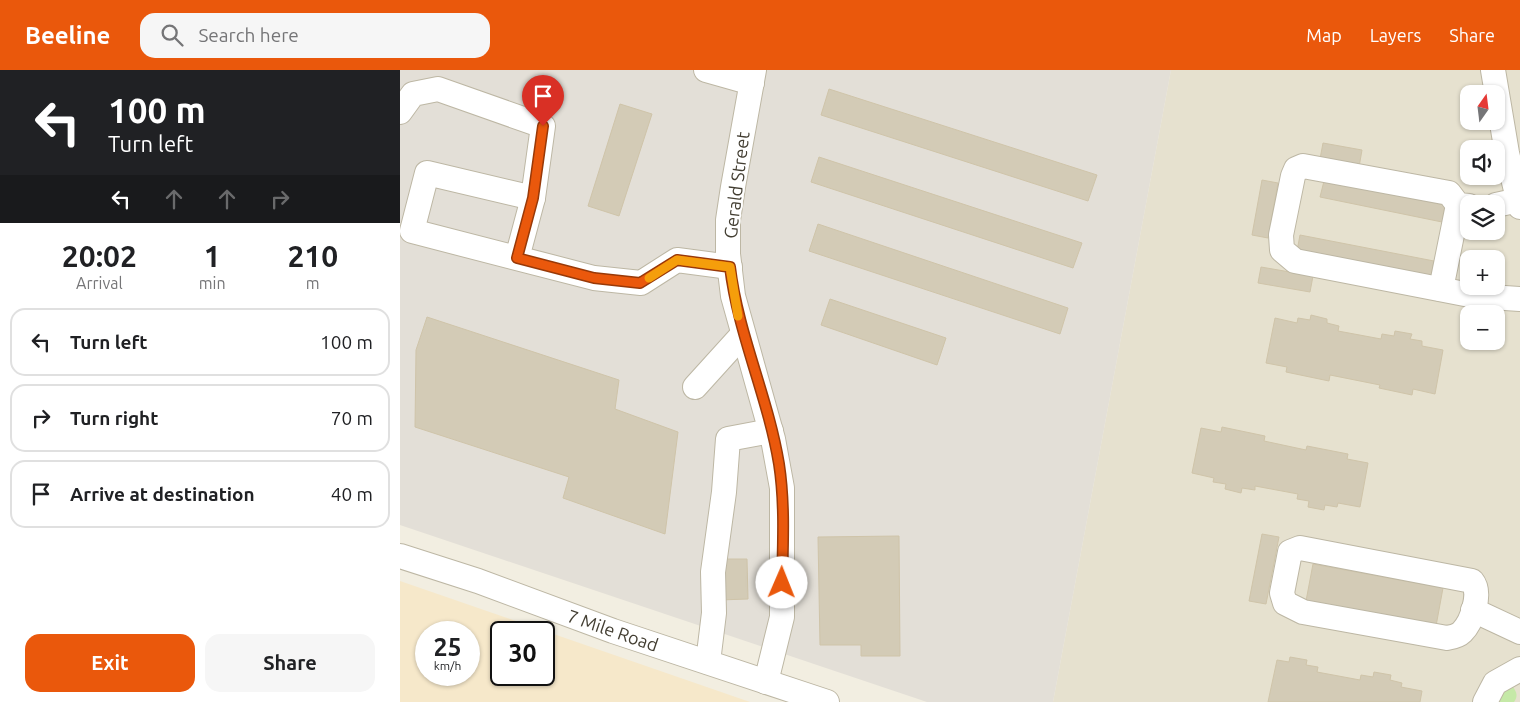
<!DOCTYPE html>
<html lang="en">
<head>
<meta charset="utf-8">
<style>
	:root { --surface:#fff; --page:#f6f6f6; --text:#202124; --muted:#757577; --line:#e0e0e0; --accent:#ea580c }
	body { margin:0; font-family:Ubuntu,sans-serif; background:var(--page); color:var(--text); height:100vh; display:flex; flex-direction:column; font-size:19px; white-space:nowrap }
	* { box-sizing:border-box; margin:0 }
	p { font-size:16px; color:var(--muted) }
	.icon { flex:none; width:28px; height:28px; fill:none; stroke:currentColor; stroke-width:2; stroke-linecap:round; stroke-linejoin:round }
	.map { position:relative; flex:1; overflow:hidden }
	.drawer { display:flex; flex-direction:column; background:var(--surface); width:400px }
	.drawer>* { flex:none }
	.guide { background:#202124; color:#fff; overflow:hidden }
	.needle { width:32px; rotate:14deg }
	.tools { position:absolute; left:1060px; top:15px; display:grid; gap:10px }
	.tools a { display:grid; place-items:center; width:45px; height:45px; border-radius:10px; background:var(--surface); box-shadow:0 1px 4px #0004; font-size:25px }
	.speed { position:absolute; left:15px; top:551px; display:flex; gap:10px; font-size:25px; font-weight:700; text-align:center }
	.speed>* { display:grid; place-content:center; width:65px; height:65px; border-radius:50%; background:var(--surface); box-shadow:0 1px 4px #0004; line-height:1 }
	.speed small { font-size:12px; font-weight:400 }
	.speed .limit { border:2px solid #111; border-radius:8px; background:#fff; color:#111 }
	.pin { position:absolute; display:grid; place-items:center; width:42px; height:42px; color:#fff; margin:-51px -21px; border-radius:50% 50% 50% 0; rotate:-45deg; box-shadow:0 0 5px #0007 }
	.pin .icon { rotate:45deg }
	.me { position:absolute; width:55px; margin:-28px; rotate:1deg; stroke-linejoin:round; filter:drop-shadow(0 0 4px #0008) }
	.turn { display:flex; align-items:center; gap:18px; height:105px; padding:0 25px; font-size:22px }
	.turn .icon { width:65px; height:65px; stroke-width:2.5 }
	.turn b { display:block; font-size:35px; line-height:42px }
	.lanes { display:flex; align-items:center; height:48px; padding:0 25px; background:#0003; justify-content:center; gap:25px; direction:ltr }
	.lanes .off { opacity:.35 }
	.eta { display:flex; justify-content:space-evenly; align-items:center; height:85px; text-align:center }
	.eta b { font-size:30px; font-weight:700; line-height:35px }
	.action { display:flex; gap:10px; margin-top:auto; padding:10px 25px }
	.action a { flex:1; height:58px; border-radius:15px; background:var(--accent); color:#fff; font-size:20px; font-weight:700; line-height:58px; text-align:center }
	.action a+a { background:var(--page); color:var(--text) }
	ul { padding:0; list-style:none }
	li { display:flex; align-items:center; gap:15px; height:68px; margin:0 10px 8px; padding:0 15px; border:2px solid var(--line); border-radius:15px }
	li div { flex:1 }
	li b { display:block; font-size:19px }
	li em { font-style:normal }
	header { display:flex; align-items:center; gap:30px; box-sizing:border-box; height:70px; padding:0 25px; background:var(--accent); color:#fff }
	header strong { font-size:24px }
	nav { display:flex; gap:28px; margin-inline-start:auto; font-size:18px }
	.search { width:350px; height:45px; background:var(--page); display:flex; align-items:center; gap:12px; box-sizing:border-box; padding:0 18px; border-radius:15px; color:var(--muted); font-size:19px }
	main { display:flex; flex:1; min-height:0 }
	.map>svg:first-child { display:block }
</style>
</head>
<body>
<header>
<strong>Beeline</strong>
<div class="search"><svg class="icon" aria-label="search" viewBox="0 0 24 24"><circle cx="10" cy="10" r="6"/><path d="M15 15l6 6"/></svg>Search here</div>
<nav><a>Map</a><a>Layers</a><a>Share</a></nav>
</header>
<main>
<section class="drawer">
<div class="guide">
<div class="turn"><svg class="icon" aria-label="left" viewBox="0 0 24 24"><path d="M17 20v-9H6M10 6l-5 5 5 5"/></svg><div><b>100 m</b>Turn left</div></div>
<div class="lanes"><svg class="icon" aria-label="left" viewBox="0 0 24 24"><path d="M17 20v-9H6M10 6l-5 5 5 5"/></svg><svg class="icon off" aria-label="ahead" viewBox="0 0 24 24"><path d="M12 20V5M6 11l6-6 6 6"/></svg><svg class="icon off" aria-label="ahead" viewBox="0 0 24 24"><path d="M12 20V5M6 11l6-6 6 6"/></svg><svg class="icon off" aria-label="right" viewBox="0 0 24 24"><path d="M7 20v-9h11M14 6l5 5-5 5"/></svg></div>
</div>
<div class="eta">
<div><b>20:02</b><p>Arrival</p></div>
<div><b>1</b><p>min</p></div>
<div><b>210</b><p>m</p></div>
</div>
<ul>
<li><svg class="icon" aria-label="left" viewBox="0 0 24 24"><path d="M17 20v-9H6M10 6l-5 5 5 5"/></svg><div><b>Turn left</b></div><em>100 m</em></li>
<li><svg class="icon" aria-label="right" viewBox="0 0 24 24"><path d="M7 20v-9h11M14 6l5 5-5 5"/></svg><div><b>Turn right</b></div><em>70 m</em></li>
<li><svg class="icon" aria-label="arrive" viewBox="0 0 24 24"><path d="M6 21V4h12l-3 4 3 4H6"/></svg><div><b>Arrive at destination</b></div><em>40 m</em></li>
</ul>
<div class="action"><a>Exit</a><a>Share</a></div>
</section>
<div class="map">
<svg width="1120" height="632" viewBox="0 0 1120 632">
	<rect width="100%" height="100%" fill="#f2eee1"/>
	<!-- residential -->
	<path fill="#e6e1cf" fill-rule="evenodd" d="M771 0H1120V632H653ZM1069 24H1096V51H1069ZM1069 79H1096V106H1069ZM1069 134H1096V161H1069ZM1069 189H1096V216H1069ZM1069 244H1096V271H1069Z"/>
	<!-- commercial -->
	<path fill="#f6e8ca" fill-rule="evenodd" d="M0 511 350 632H0ZM26 562H69V605H26ZM101 562H144V605H101Z"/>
	<!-- industrial -->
	<path fill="#e3dfd7" d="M0 0H771L653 632H527L0 455Z"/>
	<!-- green -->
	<path fill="#c5e9a7" d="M1107 616 1113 617C1117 623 1118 626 1114 632H1095Z"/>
	<!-- building -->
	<g fill="#d3cbb6" stroke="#cfc4a9">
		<path d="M429 19 697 105 688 131 421 45Z"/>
		<path d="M220 34 252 44 219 146 188 136Z"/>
		<path d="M923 73 962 80 959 97 920 89Z"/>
		<path d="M419 87 682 173 673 198 411 112Z"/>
		<path d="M862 110 878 113 868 168 852 165Z"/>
		<path d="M924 111 1045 135 1042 152 920 127Z"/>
		<path d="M418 154 668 238 660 264 409 181Z"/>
		<path d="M900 165 1034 191 1031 207 897 181Z"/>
		<path d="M861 197 913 206 910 222 858 213Z"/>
		<path d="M430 229 546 268 537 295 421 255Z"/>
		<path d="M911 245 927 249V253L939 256 938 261 981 269 982 264 994 266 995 261 1012 264 1010 269 1022 271V276L1043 280 1035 324 1013 319 1012 325 979 318 980 315 930 305 929 311 886 302 887 297 866 293 875 248 897 253 898 248 910 250Z"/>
		<path d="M27 247 219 310 215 339 278 362 265 464 163 428 169 407 15 357 16 280Z"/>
		<path d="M822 357 865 366 864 371 906 380 907 376 948 384 947 389 968 393 960 437 938 433 937 437 925 435 924 440 908 437 909 431 897 429 898 424 855 416V420L842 418 841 423 825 419 826 414 813 412 814 408 792 403 801 358 821 362Z"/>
		<path d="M862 464 879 467 866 534 849 531Z"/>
		<path d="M499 466 500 586H461V575H420L418 467Z"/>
		<path d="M319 489H347L348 529 319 530Z"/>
		<path d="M913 494 1043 518 1036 556 906 531Z"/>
		<path d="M890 587 907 590 906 595 918 597 917 602 960 610 961 605 973 607 974 602 991 605 990 610 1002 613 1001 617 1022 621 1020 632H868L877 590 889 592Z"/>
	</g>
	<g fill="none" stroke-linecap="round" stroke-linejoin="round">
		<defs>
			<g id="minor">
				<path d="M306 0 352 13"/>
				<path d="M354 0 333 117 328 150V184L333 226 373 369 382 418V547L366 612"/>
				<path d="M1093 0 1107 83 1120 137"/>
				<path d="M0 42 13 24 38 19 143 56 133 128"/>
				<path d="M1096 135 1119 130"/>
				<path d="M1069 136 1058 135 1049 123 903 96 896 99 893 106 881 165 882 180 895 191 1075 226 1120 229"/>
				<path d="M117 188 133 128 27 103 12 161 194 208 241 213 277 190 330 197"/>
				<path d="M1041 219 1058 135"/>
				<path d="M295 317 343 264"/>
				<path d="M900 478 1072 511C1082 523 1072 552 1062 562 1058 566 1053 567 1047 568L903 542 885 533 882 523 890 482Z"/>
				<path d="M0 486 78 511 213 561 427 632"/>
				<path d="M1073 540 1120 562"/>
				<path d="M308 592 314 543 313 502 324 422 328 369 371 361"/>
				<path d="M1085 632 1095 613 1120 599"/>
			</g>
		</defs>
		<!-- minor casing -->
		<use href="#minor" stroke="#bdb7a4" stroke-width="26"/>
		<!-- minor -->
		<use href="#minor" stroke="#fff" stroke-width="24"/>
	</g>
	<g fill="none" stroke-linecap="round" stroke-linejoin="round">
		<defs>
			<path id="route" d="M143 56 133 128 117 188 194 208 240 213 277 190 330 197C338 264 368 327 379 394 385 433 383 473 382 513"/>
		</defs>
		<!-- route casing -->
		<use href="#route" stroke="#983908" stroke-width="12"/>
		<!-- route -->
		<use href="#route" stroke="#ea580c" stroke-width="9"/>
		<!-- slow -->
		<path stroke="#f59e0b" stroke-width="9" d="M249 208 277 190 330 197 338 246"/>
	</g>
	<g text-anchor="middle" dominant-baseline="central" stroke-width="4" stroke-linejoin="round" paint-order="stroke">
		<!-- street labels -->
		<g font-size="18" fill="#433e32" stroke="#fff">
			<text transform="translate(336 115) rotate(-83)">Gerald Street</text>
			<text transform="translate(213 560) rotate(19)">7 Mile Road</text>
		</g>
	</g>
</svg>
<div class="tools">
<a><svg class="needle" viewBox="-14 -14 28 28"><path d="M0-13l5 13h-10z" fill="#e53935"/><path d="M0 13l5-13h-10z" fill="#757577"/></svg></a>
<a><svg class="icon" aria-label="sound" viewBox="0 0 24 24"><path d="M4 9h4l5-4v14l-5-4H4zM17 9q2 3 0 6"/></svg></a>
<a><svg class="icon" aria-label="layers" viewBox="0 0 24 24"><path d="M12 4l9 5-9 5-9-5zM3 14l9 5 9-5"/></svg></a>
<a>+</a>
<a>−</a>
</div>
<div class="speed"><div>25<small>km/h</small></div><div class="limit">30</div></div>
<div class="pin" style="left:143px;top:56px;background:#d93025"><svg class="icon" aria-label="arrive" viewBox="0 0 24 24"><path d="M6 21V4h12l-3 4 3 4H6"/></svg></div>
<svg class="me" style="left:382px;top:513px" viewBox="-20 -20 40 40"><circle r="19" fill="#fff"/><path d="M0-13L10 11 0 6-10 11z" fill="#ea580c"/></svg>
</div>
</main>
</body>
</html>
